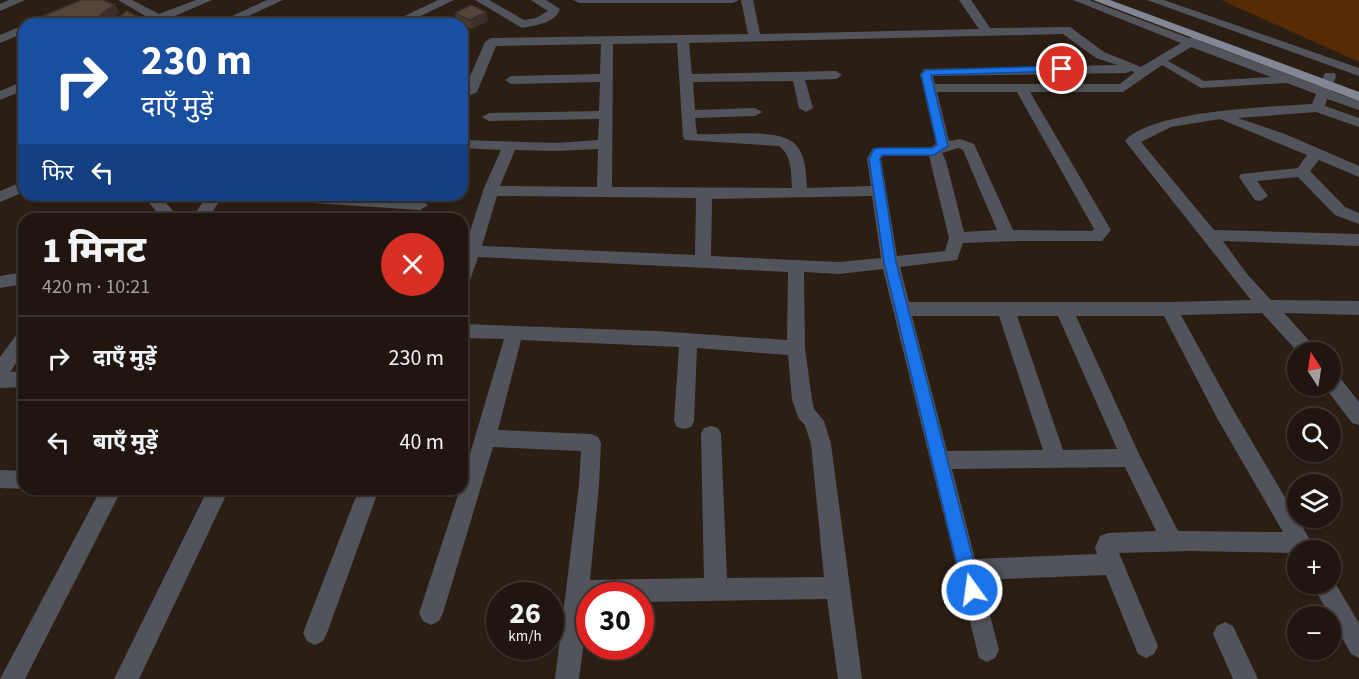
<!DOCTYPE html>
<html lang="hi">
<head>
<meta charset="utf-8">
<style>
	:root { --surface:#20160f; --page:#2d231d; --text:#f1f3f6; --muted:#a29f9e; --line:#3d352f }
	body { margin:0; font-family:"Source Sans 3","Noto Sans Devanagari",sans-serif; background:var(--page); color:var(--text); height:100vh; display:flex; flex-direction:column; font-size:22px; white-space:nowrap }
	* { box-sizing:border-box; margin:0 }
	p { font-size:20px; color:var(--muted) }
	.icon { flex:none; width:33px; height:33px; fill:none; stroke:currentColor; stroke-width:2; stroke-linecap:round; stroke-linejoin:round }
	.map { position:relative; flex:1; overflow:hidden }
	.drawer { position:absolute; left:18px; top:213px; width:450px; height:282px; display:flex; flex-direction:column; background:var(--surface); border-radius:18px; box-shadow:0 2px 4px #0004,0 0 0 2px var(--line) }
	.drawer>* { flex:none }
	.top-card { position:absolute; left:18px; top:18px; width:450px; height:183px; border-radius:18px; box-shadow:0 2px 4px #0004,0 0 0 2px var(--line); background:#1a4fa0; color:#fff; overflow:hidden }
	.needle { width:39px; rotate:348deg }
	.tools { position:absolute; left:1287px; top:342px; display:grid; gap:12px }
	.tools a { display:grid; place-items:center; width:54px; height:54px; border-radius:50%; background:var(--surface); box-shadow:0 2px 4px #0004,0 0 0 2px var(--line); font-size:30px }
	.speed { position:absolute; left:486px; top:582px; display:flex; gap:12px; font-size:30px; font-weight:700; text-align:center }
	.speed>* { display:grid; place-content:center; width:78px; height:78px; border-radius:50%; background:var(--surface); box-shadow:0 2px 4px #0004,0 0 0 2px var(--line); line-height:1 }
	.speed small { font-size:15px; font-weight:400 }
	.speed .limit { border:9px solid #d22; background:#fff; color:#111 }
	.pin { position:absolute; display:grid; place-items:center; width:51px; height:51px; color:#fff; margin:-26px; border:3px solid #fff; border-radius:50%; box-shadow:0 2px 6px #0007 }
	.me { position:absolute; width:66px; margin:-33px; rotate:346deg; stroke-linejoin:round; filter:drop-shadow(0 0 4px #0008) }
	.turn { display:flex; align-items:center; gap:21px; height:126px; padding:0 24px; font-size:27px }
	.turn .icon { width:78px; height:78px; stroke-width:2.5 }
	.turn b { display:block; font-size:42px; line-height:51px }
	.then { display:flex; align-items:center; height:57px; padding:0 24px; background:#0003; gap:12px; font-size:22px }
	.round { display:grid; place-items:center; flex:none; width:63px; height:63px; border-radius:32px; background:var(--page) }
	.head { display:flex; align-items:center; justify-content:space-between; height:102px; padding:0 24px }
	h1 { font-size:36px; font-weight:800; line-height:45px }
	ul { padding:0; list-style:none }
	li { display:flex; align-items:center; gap:18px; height:84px; padding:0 24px; border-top:2px solid var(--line) }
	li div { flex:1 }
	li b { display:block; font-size:22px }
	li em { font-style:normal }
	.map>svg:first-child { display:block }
</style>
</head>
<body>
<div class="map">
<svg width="1359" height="679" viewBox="0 0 1359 679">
	<rect width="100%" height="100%" fill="#2b1e14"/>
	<!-- green -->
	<path fill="#572b03" d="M1221 0H1359V62Z"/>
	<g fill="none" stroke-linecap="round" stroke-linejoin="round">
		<!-- minor -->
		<g fill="#52545b" fill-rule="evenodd">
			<path d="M9 0H25L0 11V4Z"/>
			<path d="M118 0H132L159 14 196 0H212L168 19 171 24H159Z"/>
			<path d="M267 0H283L231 24H215Z"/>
			<path d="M438 0H454L404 24H388Z"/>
			<path d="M475 0H489L524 20 536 18 548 11 531 0H546L560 9C555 24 535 25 522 28Z"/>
			<path d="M573 0H739L733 3H579Z"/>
			<path d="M741 0H753L760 34 979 29 959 0H971L990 28 1070 27 1104 52 1141 67 1181 43 1073 0H1089L1189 38 1201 35 1203 38 1200 41 1319 86 1325 73H1335L1336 76 1331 91 1359 101V110L1327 99 1325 106 1359 118V127L1316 112 1238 118 1285 134 1359 166V177L1319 160 1310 171 1345 207 1359 213V224L1335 215 1298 177 1257 181 1268 196 1260 201 1255 200 1239 177 1241 174 1298 168 1307 155 1220 119 1171 127 1141 142 1214 230 1359 234V246L1223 241 1247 274 1271 300 1359 301V315L1284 313 1315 347 1318 352H1298L1262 313 1181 315 1231 406 1316 550H1298V558L1295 553 1190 551 1119 553 1158 646 1154 654 1146 658 1138 654 1106 575 981 580 999 650 995 658 987 662 979 658 883 269 839 274 804 272 805 348 812 400 814 409 824 421 831 444 862 679H838L827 599 640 602V596H590L579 679H555L579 485 581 451 493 447 443 613 439 621 431 625 423 621 419 613 460 489H462V481L504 339 462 338V324L657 331 787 340 788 272 478 257 468 286 462 288V256L484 188 501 150 462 148V140L556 143 598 140 599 119 489 121 482 117 489 113 599 111 600 82 511 84 505 80 511 76 600 74 601 44 496 46 477 92 462 99V90H464L485 42 491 38 748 34ZM1063 34 1096 58 1117 65 924 69 920 74 936 144 931 147 873 148 867 159 871 186 807 188C806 173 806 154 794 143 776 127 720 136 697 134L695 118 755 116 762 112 755 108 695 110 693 82 793 81 799 108 806 112 813 108 805 80 836 79 842 75 836 71 692 74 689 43ZM677 43 683 137 685 140 779 146C792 155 791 173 792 188L612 187 613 44ZM1191 47 1271 77 1204 81 1168 61ZM1162 65 1201 88 1287 83 1316 94 1312 104C1270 107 1152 110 1125 141L1251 300 1169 302H909L900 267 957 260 963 243 1016 241H1102L1111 230 1030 92H1123ZM1131 71 1135 72 1120 84H935L933 76 1126 73ZM937 92H1017L1094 229 1092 231 1013 230 974 144 960 139 949 141ZM958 148 963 150 997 230 964 232 946 161 942 153ZM598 149 597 187 500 186 515 150 556 151ZM883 156H929L949 238 945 251 897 256 881 159ZM497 196 696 198 695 255 482 246ZM872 196 881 258 839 262 711 256 712 199ZM912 316H999L1043 450 947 451ZM1017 316H1058L1117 449 1063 450ZM1076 316H1164L1217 418 1283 532 1178 531 1139 454ZM521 340 679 347 674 421 677 427 684 429 691 427 694 421 697 348 788 355 792 400 799 419 805 425 811 444 824 577 727 578 721 434 718 428 711 426 704 428 701 434 704 578 590 580 599 485 601 443 598 437 591 434 498 430ZM1125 467 1156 531 1108 533 1100 536 1095 548 1097 554 975 559 952 469Z"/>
			<path d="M1147 0H1164L1359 68V76Z"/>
			<path d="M24 25V33L0 43V35Z"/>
			<path d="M24 81V90L0 100V91Z"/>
			<path d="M24 181V192L0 202V191Z"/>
			<path d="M142 195H159L180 219H163Z"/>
			<path d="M208 195H228L219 202 207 219H191Z"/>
			<path d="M259 195H344L420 200 428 205 420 210 267 200Z"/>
			<path d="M24 272V284L0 288V276Z"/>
			<path d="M24 331V352L10 372 24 371V387L0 388V357L18 333Z"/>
			<path d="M1330 372 1337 374 1359 402V425L1352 423 1324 386H1330Z"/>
			<path d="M0 470 24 471 25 489 0 488Z"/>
			<path d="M101 489H122L25 679H0Z"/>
			<path d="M208 489H229L139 679H114Z"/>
			<path d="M359 489H379L327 633 323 641 315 645 307 641 303 633Z"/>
			<path d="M1331 576 1359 623V658L1351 654 1312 584H1330Z"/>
			<path d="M1225 622 1233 626 1258 679H1233L1213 634 1217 626Z"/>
		</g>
		<!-- major -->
		<path fill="#838695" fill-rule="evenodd" d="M1093 0H1110L1359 92V101Z"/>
	</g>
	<!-- wall -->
	<path fill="#483b32" d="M486 12 488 21 472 29 457 21 455 13Z"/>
	<!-- shaded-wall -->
	<g fill="#3b3029">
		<path d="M115 5 120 13 106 22 100 17 101 14Z"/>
		<path d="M486 12 488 21 472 29 470 20Z"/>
	</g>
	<!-- building -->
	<g fill="#54453a" stroke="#3b3029" stroke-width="1.5">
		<path d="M81 0H103L115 5 101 14 100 17 117 18 127 11 148 22 145 23 147 24H37L31 21Z"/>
		<path d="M471 5 486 12 470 20 455 13Z"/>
	</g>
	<!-- route -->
	<path fill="#1a73e8" stroke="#114b97" stroke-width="1.5" d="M1062 66 1066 67V71L931 75 948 146 934 155H882L880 159 896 262 981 590 978 596 972 599 966 596 963 590 884 262 869 159 874 149 878 148H932L937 145 921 74 926 70Z"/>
</svg>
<div class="tools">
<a><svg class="needle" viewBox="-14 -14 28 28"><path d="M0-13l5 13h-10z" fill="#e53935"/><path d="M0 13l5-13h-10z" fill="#a29f9e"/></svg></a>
<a><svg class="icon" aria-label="search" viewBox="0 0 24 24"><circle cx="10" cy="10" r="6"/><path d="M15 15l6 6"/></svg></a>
<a><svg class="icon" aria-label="layers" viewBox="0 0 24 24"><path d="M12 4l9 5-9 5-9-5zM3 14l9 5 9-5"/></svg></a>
<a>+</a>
<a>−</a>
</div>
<div class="speed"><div>26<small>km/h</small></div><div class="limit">30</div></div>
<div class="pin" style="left:1062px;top:69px;background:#d93025"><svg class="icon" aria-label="arrive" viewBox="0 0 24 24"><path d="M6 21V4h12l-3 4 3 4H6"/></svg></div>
<svg class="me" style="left:972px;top:590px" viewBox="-20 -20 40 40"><circle r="17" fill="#1a73e8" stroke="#fff" stroke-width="3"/><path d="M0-11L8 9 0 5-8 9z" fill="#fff"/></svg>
<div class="top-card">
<div class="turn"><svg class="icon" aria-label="right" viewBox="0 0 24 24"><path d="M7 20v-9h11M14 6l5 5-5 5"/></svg><div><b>230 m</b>दाएँ मुड़ें</div></div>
<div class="then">फिर<svg class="icon" aria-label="left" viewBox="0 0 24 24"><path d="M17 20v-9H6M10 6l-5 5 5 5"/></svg></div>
</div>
<section class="drawer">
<div class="head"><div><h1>1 मिनट</h1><p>420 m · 10:21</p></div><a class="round" style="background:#d93025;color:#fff"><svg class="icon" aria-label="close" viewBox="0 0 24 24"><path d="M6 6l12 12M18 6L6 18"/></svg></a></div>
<ul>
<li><svg class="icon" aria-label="right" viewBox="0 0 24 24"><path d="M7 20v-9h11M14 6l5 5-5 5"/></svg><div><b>दाएँ मुड़ें</b></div><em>230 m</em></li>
<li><svg class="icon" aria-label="left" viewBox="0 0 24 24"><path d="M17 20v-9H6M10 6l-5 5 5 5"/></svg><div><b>बाएँ मुड़ें</b></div><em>40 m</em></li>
</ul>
</section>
</div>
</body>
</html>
